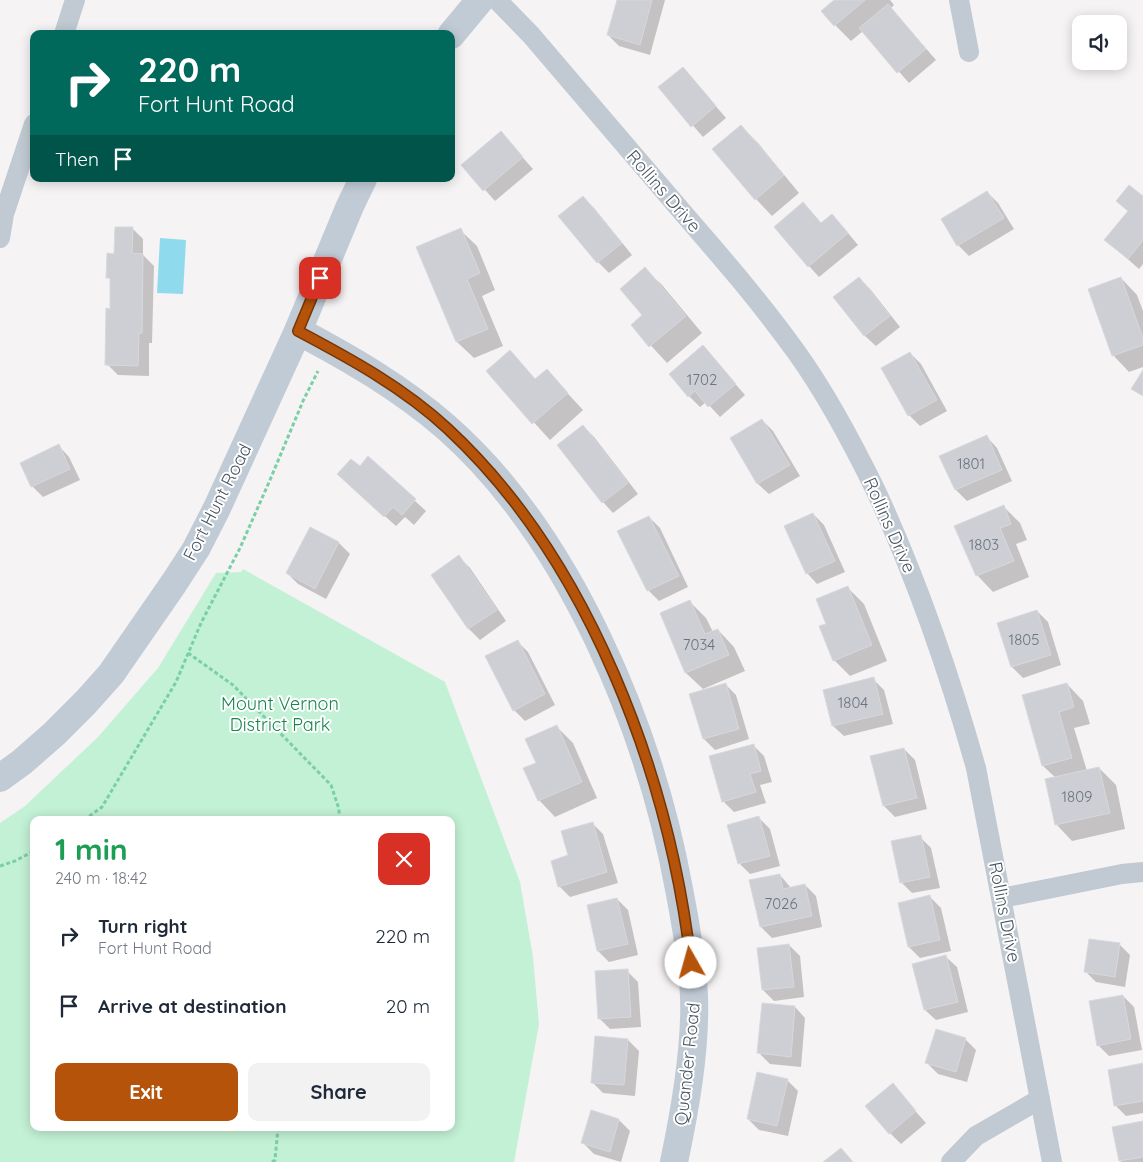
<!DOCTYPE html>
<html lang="en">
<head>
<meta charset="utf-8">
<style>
	:root { --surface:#fff; --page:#f2f2f3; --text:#1f2937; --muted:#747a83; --accent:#b45309 }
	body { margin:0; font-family:Quicksand,sans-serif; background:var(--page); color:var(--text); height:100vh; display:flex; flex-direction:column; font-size:19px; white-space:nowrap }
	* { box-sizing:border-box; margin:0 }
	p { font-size:16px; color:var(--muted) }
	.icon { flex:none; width:28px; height:28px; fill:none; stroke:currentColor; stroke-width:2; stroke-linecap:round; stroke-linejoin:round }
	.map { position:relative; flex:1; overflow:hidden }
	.drawer { position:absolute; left:30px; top:816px; width:425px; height:315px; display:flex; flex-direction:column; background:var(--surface); border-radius:10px; box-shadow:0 2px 12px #0003 }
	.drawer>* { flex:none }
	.hud { position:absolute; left:30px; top:30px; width:425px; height:152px; border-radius:10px; box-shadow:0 2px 12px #0003; background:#00695c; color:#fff; overflow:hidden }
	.fabs { position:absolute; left:1072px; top:15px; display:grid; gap:10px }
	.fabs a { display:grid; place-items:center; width:55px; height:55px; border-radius:10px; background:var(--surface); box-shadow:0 2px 12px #0003; font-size:25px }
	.pin { position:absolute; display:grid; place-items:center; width:42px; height:42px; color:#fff; margin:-21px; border-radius:10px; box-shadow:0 2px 8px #0006 }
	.me { position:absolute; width:55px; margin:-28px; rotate:353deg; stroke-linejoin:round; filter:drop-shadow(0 0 4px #0008) }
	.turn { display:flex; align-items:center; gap:18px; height:105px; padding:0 25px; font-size:22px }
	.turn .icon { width:65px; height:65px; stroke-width:2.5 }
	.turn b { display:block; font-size:35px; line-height:42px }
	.then { display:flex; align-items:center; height:48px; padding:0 25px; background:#0003; gap:10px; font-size:19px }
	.round { display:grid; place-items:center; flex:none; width:52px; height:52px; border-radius:10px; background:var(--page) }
	.summary { display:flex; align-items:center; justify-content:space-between; height:85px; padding:0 25px }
	h1 { font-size:30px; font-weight:800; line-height:38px; color:#1e9e55 }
	.primary-button { display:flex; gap:10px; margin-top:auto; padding:10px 25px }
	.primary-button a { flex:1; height:58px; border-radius:10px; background:var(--accent); color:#fff; font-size:20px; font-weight:800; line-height:58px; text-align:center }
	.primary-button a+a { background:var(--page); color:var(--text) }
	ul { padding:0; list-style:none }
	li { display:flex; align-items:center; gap:15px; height:70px; padding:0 25px }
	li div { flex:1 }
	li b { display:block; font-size:19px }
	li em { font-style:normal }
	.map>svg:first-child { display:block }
</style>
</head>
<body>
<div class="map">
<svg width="1143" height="1162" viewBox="0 0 1143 1162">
	<rect width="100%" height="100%" fill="#f5f3f3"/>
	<!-- green -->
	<path fill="#c3f1d5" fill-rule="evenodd" d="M243 569 445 682 520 882 533 957 539 1024 514 1162H0V823L25 806 98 737 158 668 216 573 241 572ZM34 820H451V1128H34Z"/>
	<!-- water -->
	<path fill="#90daee" d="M160 238 186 240 183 294 157 293Z"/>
	<!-- shadow -->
	<g fill="#0003">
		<path d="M618 0H665L650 55 619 46 608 35Z"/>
		<path d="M836 0H890L894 5 891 8 936 60 909 83 863 31 851 41 835 25Z"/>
		<path d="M683 68 726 118 703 137 660 88Z"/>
		<path d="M741 126 758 143 799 193 772 216 756 199Z"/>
		<path d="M501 133 533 169 495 201 463 165Z"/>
		<path d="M987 192 998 203 1014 229 969 256 958 245Z"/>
		<path d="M583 197 594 208 632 255 609 273 598 262 560 216Z"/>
		<path d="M1143 198V264L1139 269 1106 240 1129 212 1118 201Z"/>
		<path d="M803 204 822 224 843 227 858 245 819 277 809 266Z"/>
		<path d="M132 228 143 239V255L154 266 152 343H149V376L118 375 107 364 112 282 108 277 116 255Z"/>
		<path d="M460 230 477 246 495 290 482 296 503 346 474 358 457 342 418 247Z"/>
		<path d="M645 269 662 285 702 333 667 363 632 325 644 315Z"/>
		<path d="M859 278 870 289 900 327 876 346 865 336 835 297Z"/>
		<path d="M1121 278 1137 295 1143 311V367L1129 372 1113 355Z"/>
		<path d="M703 347 745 395 720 417 706 402 700 407 689 396Z"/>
		<path d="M510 352 536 380 547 371 583 410 550 440 487 371Z"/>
		<path d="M910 353 921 364 947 411 920 426 909 415Z"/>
		<path d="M762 420 773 431 800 476 769 494 758 484 731 438Z"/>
		<path d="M583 426 594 437 638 494 613 513 603 502Z"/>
		<path d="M987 437 997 448 1012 481 967 501 956 490 941 457Z"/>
		<path d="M59 446 69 457 80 480 43 497 32 486Z"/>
		<path d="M368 458 426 511 414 525 405 517 396 526 350 485 360 468Z"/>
		<path d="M1004 507 1020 523 1027 540 1016 544 1029 577 993 592 977 575Z"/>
		<path d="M813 514 824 525 845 572 817 584 807 573Z"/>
		<path d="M649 517 660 528 688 587 659 601 648 590Z"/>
		<path d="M310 528 339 543 350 554 326 599 298 584 287 573Z"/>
		<path d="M459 557 470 568 506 621 480 640 469 629 432 575Z"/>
		<path d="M848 588 864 604 887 661 850 676 834 660Z"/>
		<path d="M690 602 706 618 713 632 718 630 734 647 745 671 703 689 686 673 661 613Z"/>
		<path d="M1037 611 1048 622 1061 665 1023 678 1012 667Z"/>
		<path d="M517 641 528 652 555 705 525 721 514 710Z"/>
		<path d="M873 679 884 690 893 724 844 736 833 726Z"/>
		<path d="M725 684 736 695 749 739 715 750 704 739 690 695Z"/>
		<path d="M1067 684 1083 701 1090 724 1074 728 1087 771 1099 768 1116 785 1125 829 1072 841 1056 824V778L1043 766Z"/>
		<path d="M557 727 573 743 597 798 555 817 539 800 537 764Z"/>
		<path d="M753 745 764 756 772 782 760 785 766 803 734 812 723 801Z"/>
		<path d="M904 749 915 760 927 809 895 817 884 806Z"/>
		<path d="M759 818 770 829 780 866 750 874 739 863Z"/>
		<path d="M592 823 603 834 618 883 570 897 559 886 569 856Z"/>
		<path d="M920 837 931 848 940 888 912 893 902 883Z"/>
		<path d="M780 875 791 888 805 885 816 896 822 927 772 938 761 927Z"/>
		<path d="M930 897 941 908 951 951 920 958 909 947Z"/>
		<path d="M617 899 628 910 638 955 609 962 598 951 588 906Z"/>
		<path d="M1119 944 1130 955 1125 987 1096 982 1085 971Z"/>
		<path d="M789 945 800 956 804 997 774 1001 763 990Z"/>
		<path d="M946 957 957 967 968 1012 936 1020 925 1010Z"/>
		<path d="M627 971 638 982 641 1027 610 1029 599 1018Z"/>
		<path d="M1123 996 1134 1007 1142 1050 1109 1056 1098 1045Z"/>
		<path d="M795 1007 805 1018 801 1067 770 1064 759 1053Z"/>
		<path d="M965 1039 976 1050 967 1082 938 1074 927 1063Z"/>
		<path d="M628 1040 639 1051 635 1096 603 1093 592 1082Z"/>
		<path d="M1143 1065V1113L1126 1116 1115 1105Z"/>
		<path d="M787 1080 798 1091 788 1136 759 1130 748 1119Z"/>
		<path d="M892 1085 926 1123 901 1144 890 1133Z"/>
		<path d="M619 1120 630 1131 621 1162 594 1154 583 1143Z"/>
		<path d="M1143 1122V1162H1121L1113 1128Z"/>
	</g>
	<!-- building -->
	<g fill="#cdcfd5" stroke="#d7d9de">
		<path d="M617 0H652L640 45 607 35Z"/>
		<path d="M834 0H865L834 26 821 11Z"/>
		<path d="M888 4 926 49 897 73 859 28Z"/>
		<path d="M683 67 716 106 691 127 658 87Z"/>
		<path d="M741 125 784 175 755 200 712 149Z"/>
		<path d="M501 131 523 157 483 191 461 165Z"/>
		<path d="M1129 185 1143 196V240L1128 259 1104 240 1128 211 1116 201Z"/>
		<path d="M987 191 1004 218 957 246 941 219Z"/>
		<path d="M583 196 622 243 597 263 558 216Z"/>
		<path d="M803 202 821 223 832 214 848 233 808 267 774 227Z"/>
		<path d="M115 227H133L132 253 143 254 142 333H139L138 366 105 365 106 308 110 309V278H106L107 253 114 254Z"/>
		<path d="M461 228 480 273 467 279 488 329 456 342 416 247Z"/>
		<path d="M645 267 686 316 649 347 631 325 642 315 620 289Z"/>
		<path d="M859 277 890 316 864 336 833 297Z"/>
		<path d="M1121 277 1143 338V345L1112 356 1088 289Z"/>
		<path d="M703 345 736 384 708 407 695 391 688 397 669 374Z"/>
		<path d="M510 350 535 379 547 369 568 393 532 424 486 371Z"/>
		<path d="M910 352 937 400 908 416 881 368Z"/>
		<path d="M1143 370V396L1131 389Z"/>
		<path d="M762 419 790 465 757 484 730 438Z"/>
		<path d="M583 425 628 483 602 503 557 445Z"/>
		<path d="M987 435 1002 470 955 490 939 456Z"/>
		<path d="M59 444 70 469 31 487 20 463Z"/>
		<path d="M368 456 416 499 402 515 393 507 384 517 337 474 351 459 360 466Z"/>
		<path d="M1004 505 1011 524 1000 528 1014 561 976 576 954 526Z"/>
		<path d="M813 513 835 561 806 574 784 526Z"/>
		<path d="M649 516 679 576 647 591 617 531Z"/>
		<path d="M310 527 339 542 315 589 286 573Z"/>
		<path d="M459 555 497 610 468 629 431 575Z"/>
		<path d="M848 586 872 645 833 661 819 626 826 624 816 599Z"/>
		<path d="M690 600 705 634 718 629 729 655 685 673 660 613Z"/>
		<path d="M1037 610 1051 655 1011 667 997 623Z"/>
		<path d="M518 640 545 694 513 711 485 656Z"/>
		<path d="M874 677 883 714 832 726 823 690Z"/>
		<path d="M726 683 739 729 703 739 689 694Z"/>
		<path d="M1067 683 1074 707 1059 712 1072 758 1042 766 1022 695Z"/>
		<path d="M557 725 582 782 538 801 523 768 536 763 525 739Z"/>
		<path d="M754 744 761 771 750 774 756 792 722 802 709 756Z"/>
		<path d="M904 748 917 798 883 806 870 756Z"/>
		<path d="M1099 767 1110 813 1055 825 1045 779Z"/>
		<path d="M759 816 770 856 738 864 727 825Z"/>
		<path d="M593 822 607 872 558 887 551 861 568 855 561 831Z"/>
		<path d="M921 835 930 877 900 883 891 841Z"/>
		<path d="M780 874 783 889 805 884 812 916 760 927 749 880Z"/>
		<path d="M930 895 940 940 908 947 898 903Z"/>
		<path d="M617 898 628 944 597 951 587 905Z"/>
		<path d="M1089 939 1120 943 1115 977 1084 972Z"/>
		<path d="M789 944 794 987 762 990 757 948Z"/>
		<path d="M946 955 958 1002 924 1010 912 964Z"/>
		<path d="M628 969 631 1017 598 1019 595 971Z"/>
		<path d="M1123 995 1131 1039 1097 1046 1089 1001Z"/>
		<path d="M762 1003 795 1006 791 1057 757 1053Z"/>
		<path d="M936 1029 966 1038 956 1072 925 1063Z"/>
		<path d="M595 1036 628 1039 624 1085 591 1083Z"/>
		<path d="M1143 1063V1101L1114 1106 1108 1070Z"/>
		<path d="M757 1072 788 1079 777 1126 747 1119Z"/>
		<path d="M893 1083 916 1111 889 1134 865 1106Z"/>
		<path d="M591 1110 619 1119 610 1152 581 1143Z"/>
		<path d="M1143 1121V1157L1119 1161 1112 1127Z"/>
		<path d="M841 1148 853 1162H823Z"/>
	</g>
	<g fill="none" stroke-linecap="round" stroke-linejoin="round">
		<!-- path -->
		<g stroke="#7ad0a6" stroke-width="3" stroke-dasharray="4 2.5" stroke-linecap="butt">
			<path d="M188 653 233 685 331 785 339 809V820"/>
			<path d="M84 820 102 807 176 682 201 623 240 548 270 480 303 401 318 371"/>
			<path d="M0 866 15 861 34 851"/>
			<path d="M272 1162 275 1160 278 1128"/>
		</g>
		<!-- street -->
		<g stroke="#c1cad2" stroke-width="20">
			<path d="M497 0 531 35C582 94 633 154 684 214 723 259 762 304 797 353 827 395 852 442 875 489 917 579 949 672 976 768L1052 1162"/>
			<path d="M959 0 969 52"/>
			<path d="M64 34 75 0"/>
			<path d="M0 238 4 214 34 124"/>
			<path d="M1002 898 1122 874 1143 872"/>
			<path d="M951 1162 976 1136 1040 1099"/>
		</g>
		<!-- secondary -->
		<g stroke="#c1cbd6" stroke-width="28">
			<path d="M451 35 480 0"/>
			<path d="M298 331C351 359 401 388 446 427 570 536 650 730 679 889 686 925 692 960 694 996 696 1049 685 1110 674 1162"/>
			<path d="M0 778 22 762 54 734 86 702 111 674 174 583 196 549 217 508 298 331 350 206 363 179"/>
		</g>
	</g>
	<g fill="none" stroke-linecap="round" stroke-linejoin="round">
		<defs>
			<path id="route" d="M320 278 298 331C351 359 404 388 448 429 589 560 669 774 691 963"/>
		</defs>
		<!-- route casing -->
		<use href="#route" stroke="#753606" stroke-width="12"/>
		<!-- route -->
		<use href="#route" stroke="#b45309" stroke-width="9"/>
	</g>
	<g text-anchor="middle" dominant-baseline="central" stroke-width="4" stroke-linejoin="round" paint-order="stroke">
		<!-- number labels -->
		<g font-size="15" fill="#6b747e">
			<text x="702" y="379">1702</text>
			<text x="971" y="463">1801</text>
			<text x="984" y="544">1803</text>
			<text x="1024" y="639">1805</text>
			<text x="699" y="644">7034</text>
			<text x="853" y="702">1804</text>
			<text x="1077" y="796">1809</text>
			<text x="781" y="903">7026</text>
		</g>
		<!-- street labels -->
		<g font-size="18" fill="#4a5661" stroke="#fff">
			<text transform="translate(664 191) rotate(49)">Rollins Drive</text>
			<text transform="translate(217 502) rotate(-63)">Fort Hunt Road</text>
			<text transform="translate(890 525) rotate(66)">Rollins Drive</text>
			<text transform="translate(1005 912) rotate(79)">Rollins Drive</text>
			<text transform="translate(687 1064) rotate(-84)">Quander Road</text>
		</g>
		<!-- park labels -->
		<g font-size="18" fill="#17864f" stroke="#fff">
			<text x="280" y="703">Mount Vernon<tspan x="280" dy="21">District Park</tspan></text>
		</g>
	</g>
</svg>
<div class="fabs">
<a><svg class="icon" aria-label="sound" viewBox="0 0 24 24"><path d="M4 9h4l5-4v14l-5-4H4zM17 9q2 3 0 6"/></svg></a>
</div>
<div class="pin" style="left:320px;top:278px;background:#d93025"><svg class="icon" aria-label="arrive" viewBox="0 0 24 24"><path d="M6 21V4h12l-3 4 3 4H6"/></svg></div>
<svg class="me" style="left:691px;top:963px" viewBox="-20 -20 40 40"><circle r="19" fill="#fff"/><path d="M0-13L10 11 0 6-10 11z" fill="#b45309"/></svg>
<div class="hud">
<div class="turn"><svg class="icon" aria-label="right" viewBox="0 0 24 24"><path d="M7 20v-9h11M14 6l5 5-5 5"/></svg><div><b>220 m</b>Fort Hunt Road</div></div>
<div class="then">Then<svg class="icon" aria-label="arrive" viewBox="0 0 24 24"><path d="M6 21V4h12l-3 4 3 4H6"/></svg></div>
</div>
<section class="drawer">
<div class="summary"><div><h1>1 min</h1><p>240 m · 18:42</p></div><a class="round" style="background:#d93025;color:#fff"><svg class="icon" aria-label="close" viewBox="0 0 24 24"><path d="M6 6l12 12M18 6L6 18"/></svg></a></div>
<ul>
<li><svg class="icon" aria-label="right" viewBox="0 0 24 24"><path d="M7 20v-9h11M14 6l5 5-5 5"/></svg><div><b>Turn right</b><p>Fort Hunt Road</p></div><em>220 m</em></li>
<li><svg class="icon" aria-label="arrive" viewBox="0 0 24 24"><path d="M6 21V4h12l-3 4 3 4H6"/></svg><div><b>Arrive at destination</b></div><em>20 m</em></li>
</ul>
<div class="primary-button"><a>Exit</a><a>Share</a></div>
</section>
</div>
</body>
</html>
